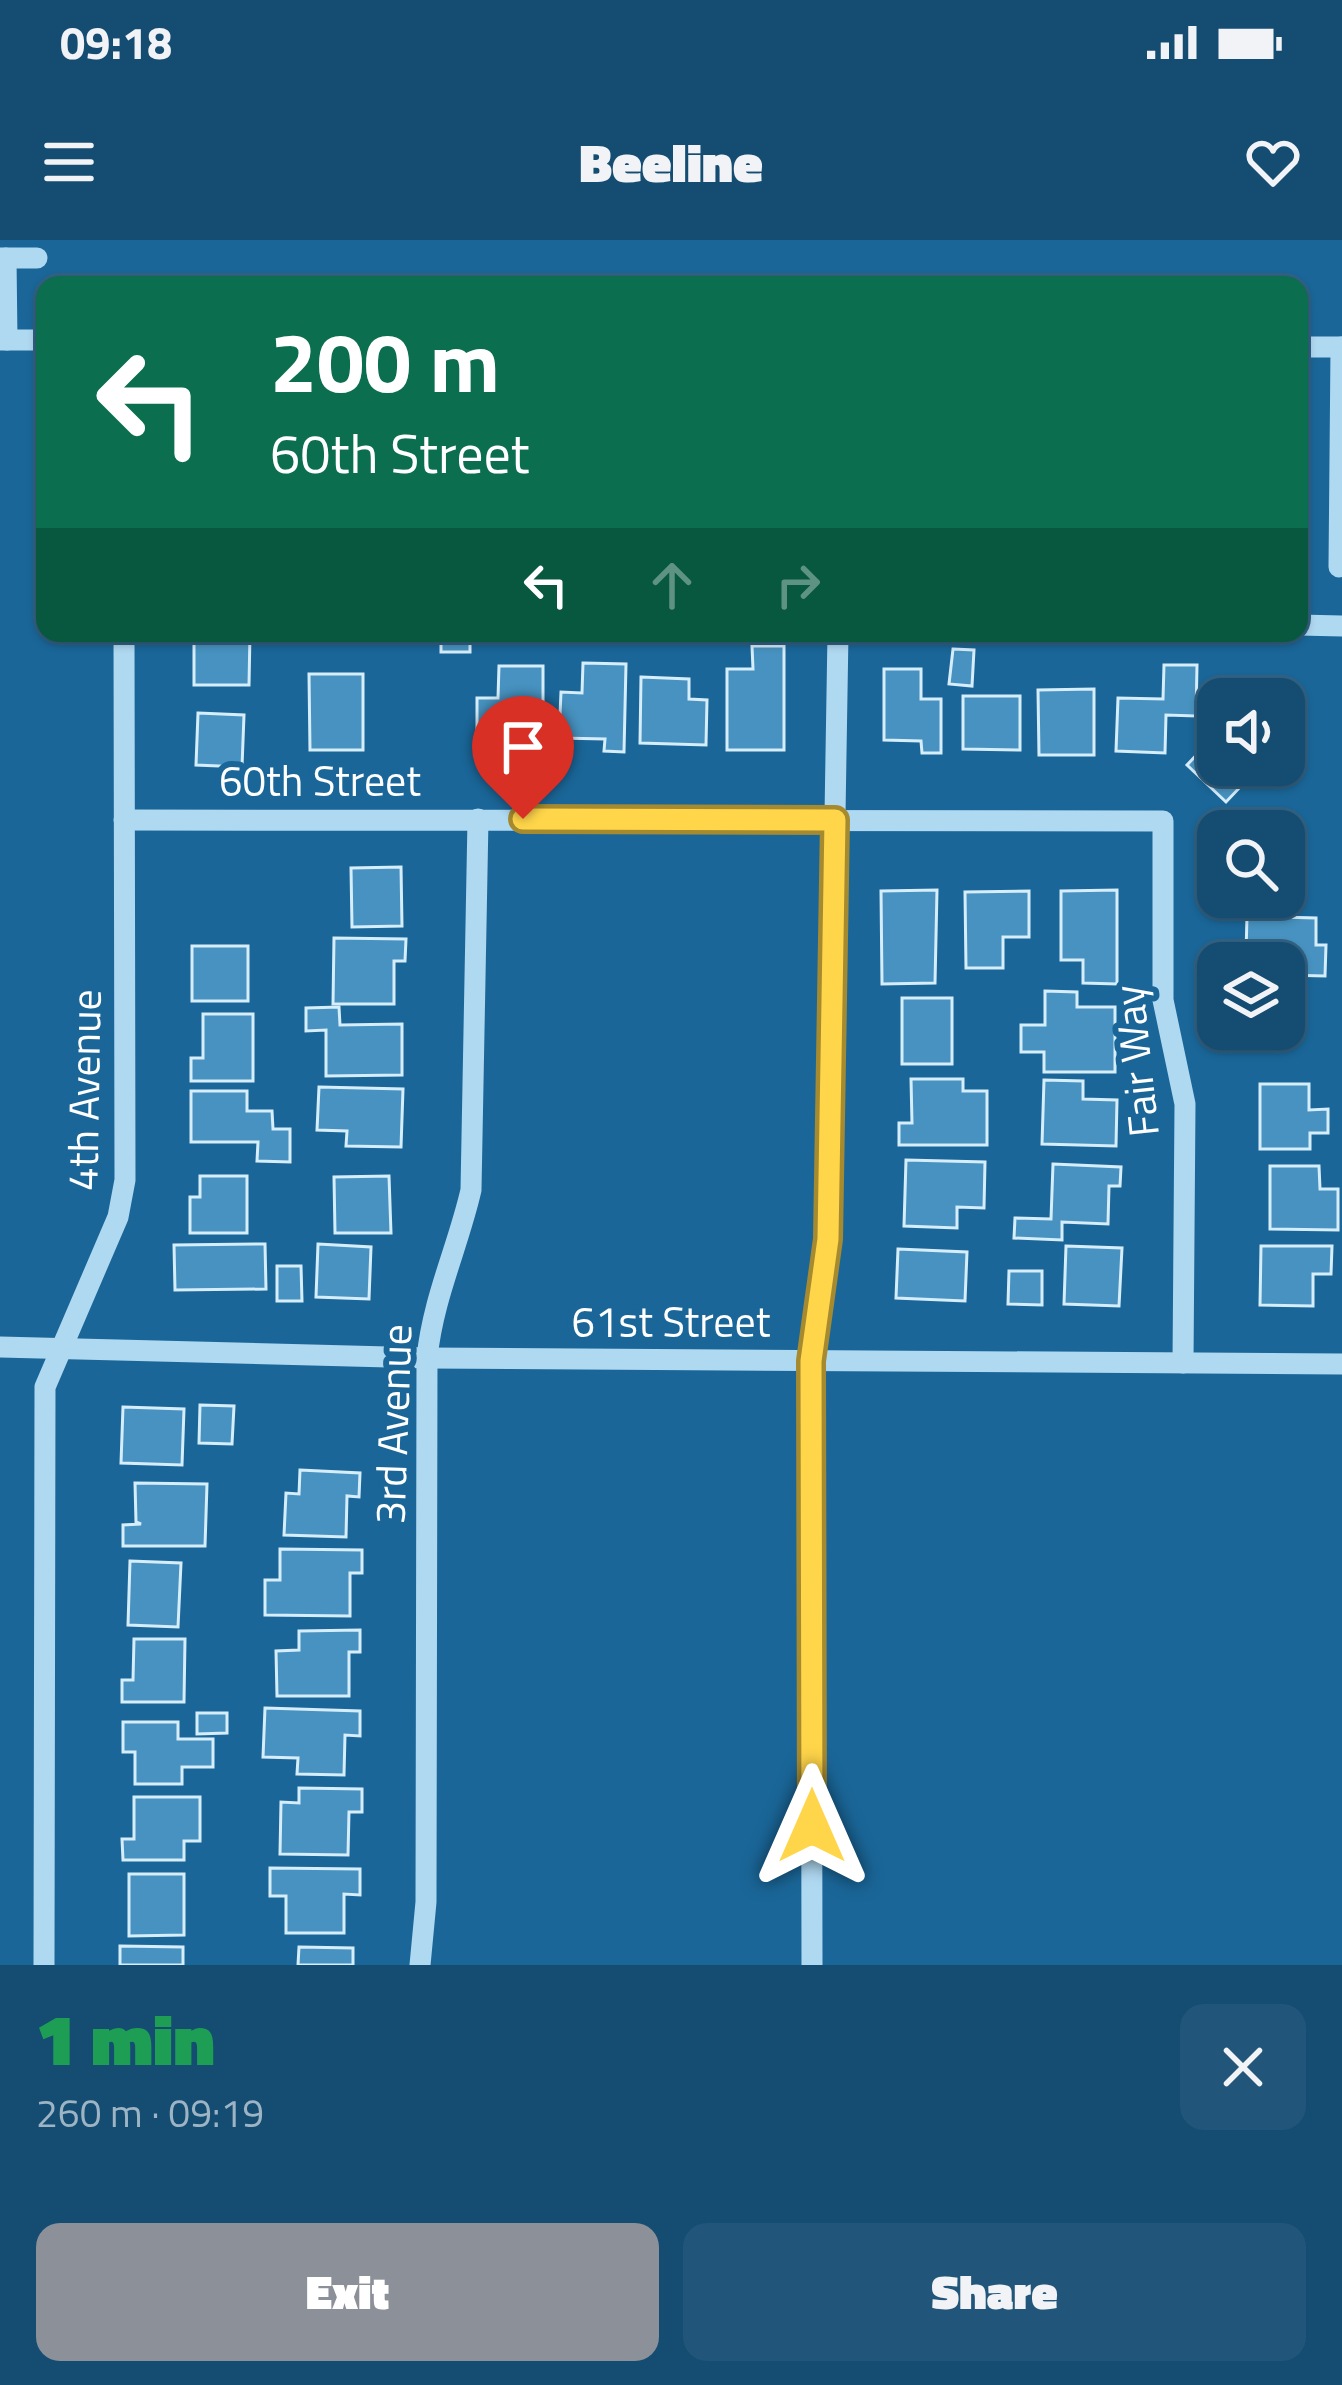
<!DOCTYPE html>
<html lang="en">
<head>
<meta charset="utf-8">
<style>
	:root { --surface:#144c72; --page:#21567a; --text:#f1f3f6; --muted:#9db4c4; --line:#336384; --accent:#8c9099 }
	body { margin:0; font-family:"Titillium Web",sans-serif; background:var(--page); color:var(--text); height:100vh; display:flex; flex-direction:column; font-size:45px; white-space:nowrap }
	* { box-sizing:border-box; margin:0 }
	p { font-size:39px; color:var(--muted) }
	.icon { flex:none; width:66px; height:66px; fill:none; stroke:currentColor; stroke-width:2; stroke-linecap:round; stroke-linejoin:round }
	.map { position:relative; height:1725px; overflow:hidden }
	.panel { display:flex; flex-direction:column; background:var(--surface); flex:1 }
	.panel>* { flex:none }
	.guide { position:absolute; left:36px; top:36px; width:1272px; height:366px; border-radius:24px; box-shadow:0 3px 9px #0004,0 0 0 3px var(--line); background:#0b6e4f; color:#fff; overflow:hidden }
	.buttons { position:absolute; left:1197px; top:438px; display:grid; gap:24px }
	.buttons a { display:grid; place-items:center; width:108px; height:108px; border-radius:24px; background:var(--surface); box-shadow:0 3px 9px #0004,0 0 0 3px var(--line); font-size:60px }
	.pin { position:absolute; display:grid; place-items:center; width:102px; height:102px; color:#fff; margin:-123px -51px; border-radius:50% 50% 50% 0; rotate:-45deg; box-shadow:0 0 12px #0007 }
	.pin .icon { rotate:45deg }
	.me { position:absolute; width:132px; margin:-66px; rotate:0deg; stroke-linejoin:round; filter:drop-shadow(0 0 9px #0008) }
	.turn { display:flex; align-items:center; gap:42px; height:252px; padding:0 36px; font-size:54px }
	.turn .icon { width:156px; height:156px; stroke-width:2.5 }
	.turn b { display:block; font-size:84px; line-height:102px }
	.lanes { display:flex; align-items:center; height:114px; padding:0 36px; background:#0003; justify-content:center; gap:60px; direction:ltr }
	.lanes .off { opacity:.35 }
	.round { display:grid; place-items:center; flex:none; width:126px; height:126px; border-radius:24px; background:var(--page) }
	.summary { display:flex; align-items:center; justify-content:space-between; height:204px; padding:0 36px }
	h1 { font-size:72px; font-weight:800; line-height:90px; color:#1e9e55 }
	.primary-button { display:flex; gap:24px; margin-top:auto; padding:24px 36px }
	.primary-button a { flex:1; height:138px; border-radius:24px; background:var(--accent); color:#fff; font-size:48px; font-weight:800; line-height:138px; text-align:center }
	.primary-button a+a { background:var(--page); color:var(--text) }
	.status { display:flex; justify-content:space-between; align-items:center; height:84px; padding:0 60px; background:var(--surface); direction:ltr }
	.status svg { height:33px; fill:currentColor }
	header { display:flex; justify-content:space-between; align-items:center; height:156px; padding:0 36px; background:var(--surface); font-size:54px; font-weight:800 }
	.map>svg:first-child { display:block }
</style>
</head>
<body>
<div class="status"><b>09:18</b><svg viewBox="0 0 49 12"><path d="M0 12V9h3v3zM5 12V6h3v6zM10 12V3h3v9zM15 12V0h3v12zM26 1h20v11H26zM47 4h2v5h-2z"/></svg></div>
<header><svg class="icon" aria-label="menu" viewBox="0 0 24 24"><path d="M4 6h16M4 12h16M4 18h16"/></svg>Beeline<svg class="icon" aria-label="heart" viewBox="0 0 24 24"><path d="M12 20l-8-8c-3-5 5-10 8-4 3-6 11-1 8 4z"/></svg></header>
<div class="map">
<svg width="1342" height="1725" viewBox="0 0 1342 1725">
	<rect width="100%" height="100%" fill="#1a6698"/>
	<!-- building -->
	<g fill="#4792c0" stroke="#d6edfb" stroke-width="3">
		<path d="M194 393H250L249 445H194Z"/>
		<rect x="441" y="393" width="29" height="19"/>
		<path d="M752 406H784V510H727V429H753Z"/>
		<path d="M953 409 974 410 972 446 949 444Z"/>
		<path d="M583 423 626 424 624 512 604 511 605 499 559 498 561 452 582 453Z"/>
		<path d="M1164 425H1197L1196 476 1166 475 1165 513 1116 511 1118 458 1163 459Z"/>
		<path d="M499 426H543V507H477V458H498Z"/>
		<path d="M884 429H921V459H941V513H922L921 501 884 500Z"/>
		<path d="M309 434H363V510H310Z"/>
		<path d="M641 437 689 439V459L707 460 706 505 640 503Z"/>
		<path d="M1236 438 1253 454 1249 459 1218 461Z"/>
		<path d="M1094 449V515H1039L1038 450Z"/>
		<path d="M963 456H1020V510L963 509Z"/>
		<path d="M198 473 244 475 242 527 196 525Z"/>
		<path d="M1218 492V525H1261L1226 562 1187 525Z"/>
		<path d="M401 627 402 686 352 687 351 628Z"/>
		<path d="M937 650 935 743 882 744 881 651Z"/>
		<path d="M1117 650V744L1083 743V720H1061V651Z"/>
		<path d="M1029 651V697H1003V728H966L965 652Z"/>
		<path d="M1247 676 1316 678V705H1326L1325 736 1284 735V723H1233V714H1246Z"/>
		<path d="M334 698 406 699 405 721H394V764H333Z"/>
		<rect x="192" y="706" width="56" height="55"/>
		<path d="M1045 751 1077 752V767H1115V832H1044V812H1021V785H1045Z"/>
		<rect x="902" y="758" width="50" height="66"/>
		<path d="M339 767 340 785 402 784V835L326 836V790L306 791V768Z"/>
		<path d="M203 774H253V841H191V818H203Z"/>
		<path d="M911 839H963V851H987V905H899V883H912Z"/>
		<path d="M1044 840 1083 841V859L1117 860 1116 906 1042 904Z"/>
		<path d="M1260 844H1309V870L1328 869V893H1310V909H1260Z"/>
		<path d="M319 847 403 849 401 907 346 906 347 891 317 890Z"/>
		<path d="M191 851H247V871H272L273 889H290V922L257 921 258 902H191Z"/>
		<path d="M906 920 985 922 984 968 957 967V988L904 986Z"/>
		<path d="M1053 924 1121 927 1120 946H1109L1108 984 1062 982V1000L1014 998 1015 978 1051 979Z"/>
		<path d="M1270 926H1319L1320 949H1338V990L1270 989Z"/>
		<path d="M200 936H247V993H190V957H200Z"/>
		<path d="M389 936 391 993H335L334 937Z"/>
		<path d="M265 1004 266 1049 175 1050 174 1005Z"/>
		<path d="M318 1004 371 1007 369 1059 316 1057Z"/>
		<path d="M1066 1006 1122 1008 1119 1066 1064 1064Z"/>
		<path d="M1261 1006H1332L1331 1034H1313V1066L1260 1065Z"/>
		<path d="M898 1009 967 1012 965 1061 896 1058Z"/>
		<path d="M277 1026H301L302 1061H277Z"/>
		<path d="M1009 1031H1042V1065L1008 1064Z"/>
		<path d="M200 1165 234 1166 232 1204 199 1203Z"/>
		<path d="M123 1167 184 1169 182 1225 121 1223Z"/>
		<path d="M300 1230 360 1233 359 1257 347 1256 346 1297 284 1295 286 1253 299 1254Z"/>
		<path d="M135 1243 207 1244 205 1306H123V1285L141 1284 136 1282Z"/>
		<path d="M280 1309 362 1310V1333H350V1376L265 1375V1340H280Z"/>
		<path d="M130 1321 181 1323 178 1387 128 1385Z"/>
		<path d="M360 1390V1412H349V1456H277L276 1411 299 1410V1391Z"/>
		<path d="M134 1399H185L184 1462H122V1440H133Z"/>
		<path d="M265 1468 360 1471V1496L345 1495 344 1535 297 1534 298 1518 263 1517Z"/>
		<path d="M197 1473H227V1493L197 1494Z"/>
		<path d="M123 1482H178V1499H213V1527H182V1544H135V1512H123Z"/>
		<path d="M299 1548 362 1549V1572H349L348 1615 280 1614 281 1562 299 1563Z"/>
		<path d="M134 1557H200V1601H184V1620H123L122 1599H134Z"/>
		<path d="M270 1628 360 1629V1655L344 1654V1693H286V1656H270Z"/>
		<path d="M129 1634H184V1695L129 1696Z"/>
		<path d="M120 1706 183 1707V1725H120Z"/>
		<path d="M299 1707 353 1708V1725H298Z"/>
	</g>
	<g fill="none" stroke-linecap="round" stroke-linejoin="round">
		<!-- minor -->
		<g stroke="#afd8f1" stroke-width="21">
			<path d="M0 18H37"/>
			<path d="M6 18 7 100"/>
			<path d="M0 100H45"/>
			<path d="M1299 107H1342"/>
			<path d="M1339 327 1341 107"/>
			<path d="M1299 385 1342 386"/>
			<path d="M124 580 1163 581V760L1185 864 1183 1123"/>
			<path d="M0 1107 427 1118 1342 1124"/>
			<path d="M44 1725 45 1147 118 977 125 940 124 393"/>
			<path d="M420 1725 426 1662 427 1118C433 1058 458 1007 471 950L478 579"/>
			<path d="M812 1725 811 1121 828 999 838 393"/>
		</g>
	</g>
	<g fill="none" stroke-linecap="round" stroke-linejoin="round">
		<defs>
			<path id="route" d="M523 579 835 580 828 999 811 1121 812 1586"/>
		</defs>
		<!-- route casing -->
		<use href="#route" stroke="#a68a30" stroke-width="30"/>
		<!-- route -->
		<use href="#route" stroke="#ffd54a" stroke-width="21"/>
	</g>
	<g text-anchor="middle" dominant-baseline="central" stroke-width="12" stroke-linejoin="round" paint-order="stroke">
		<!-- street labels -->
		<g font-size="42" fill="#fff" stroke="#1a6698">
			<text x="320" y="540">60th Street</text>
			<text transform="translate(1135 821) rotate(-96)">Fair Way</text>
			<text transform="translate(83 850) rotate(-89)">4th Avenue</text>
			<text x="671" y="1081">61st Street</text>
			<text transform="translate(392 1184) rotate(-88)">3rd Avenue</text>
		</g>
	</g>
</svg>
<div class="buttons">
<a><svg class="icon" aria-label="sound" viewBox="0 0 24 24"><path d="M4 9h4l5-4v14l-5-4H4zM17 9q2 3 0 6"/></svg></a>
<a><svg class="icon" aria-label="search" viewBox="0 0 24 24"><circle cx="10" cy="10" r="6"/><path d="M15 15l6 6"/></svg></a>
<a><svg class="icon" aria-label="layers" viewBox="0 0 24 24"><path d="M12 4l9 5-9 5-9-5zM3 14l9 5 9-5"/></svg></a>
</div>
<div class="pin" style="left:523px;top:579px;background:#d93025"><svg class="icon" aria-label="arrive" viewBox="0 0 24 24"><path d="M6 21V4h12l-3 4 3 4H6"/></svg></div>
<svg class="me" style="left:812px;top:1586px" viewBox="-20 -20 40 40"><path d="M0-17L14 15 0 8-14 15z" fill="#ffd54a" stroke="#fff" stroke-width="4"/></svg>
<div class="guide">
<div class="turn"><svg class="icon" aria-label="left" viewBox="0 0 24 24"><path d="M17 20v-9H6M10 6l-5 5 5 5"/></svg><div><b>200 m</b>60th Street</div></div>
<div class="lanes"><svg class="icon" aria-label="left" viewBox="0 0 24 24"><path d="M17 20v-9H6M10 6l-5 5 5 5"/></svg><svg class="icon off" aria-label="ahead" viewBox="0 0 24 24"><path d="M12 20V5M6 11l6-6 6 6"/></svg><svg class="icon off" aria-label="right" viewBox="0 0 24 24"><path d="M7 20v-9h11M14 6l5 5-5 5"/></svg></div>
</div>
</div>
<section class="panel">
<div class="summary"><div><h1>1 min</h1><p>260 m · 09:19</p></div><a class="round"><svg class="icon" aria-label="close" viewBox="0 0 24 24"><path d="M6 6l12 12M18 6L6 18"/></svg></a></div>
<div class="primary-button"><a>Exit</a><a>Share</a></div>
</section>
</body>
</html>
